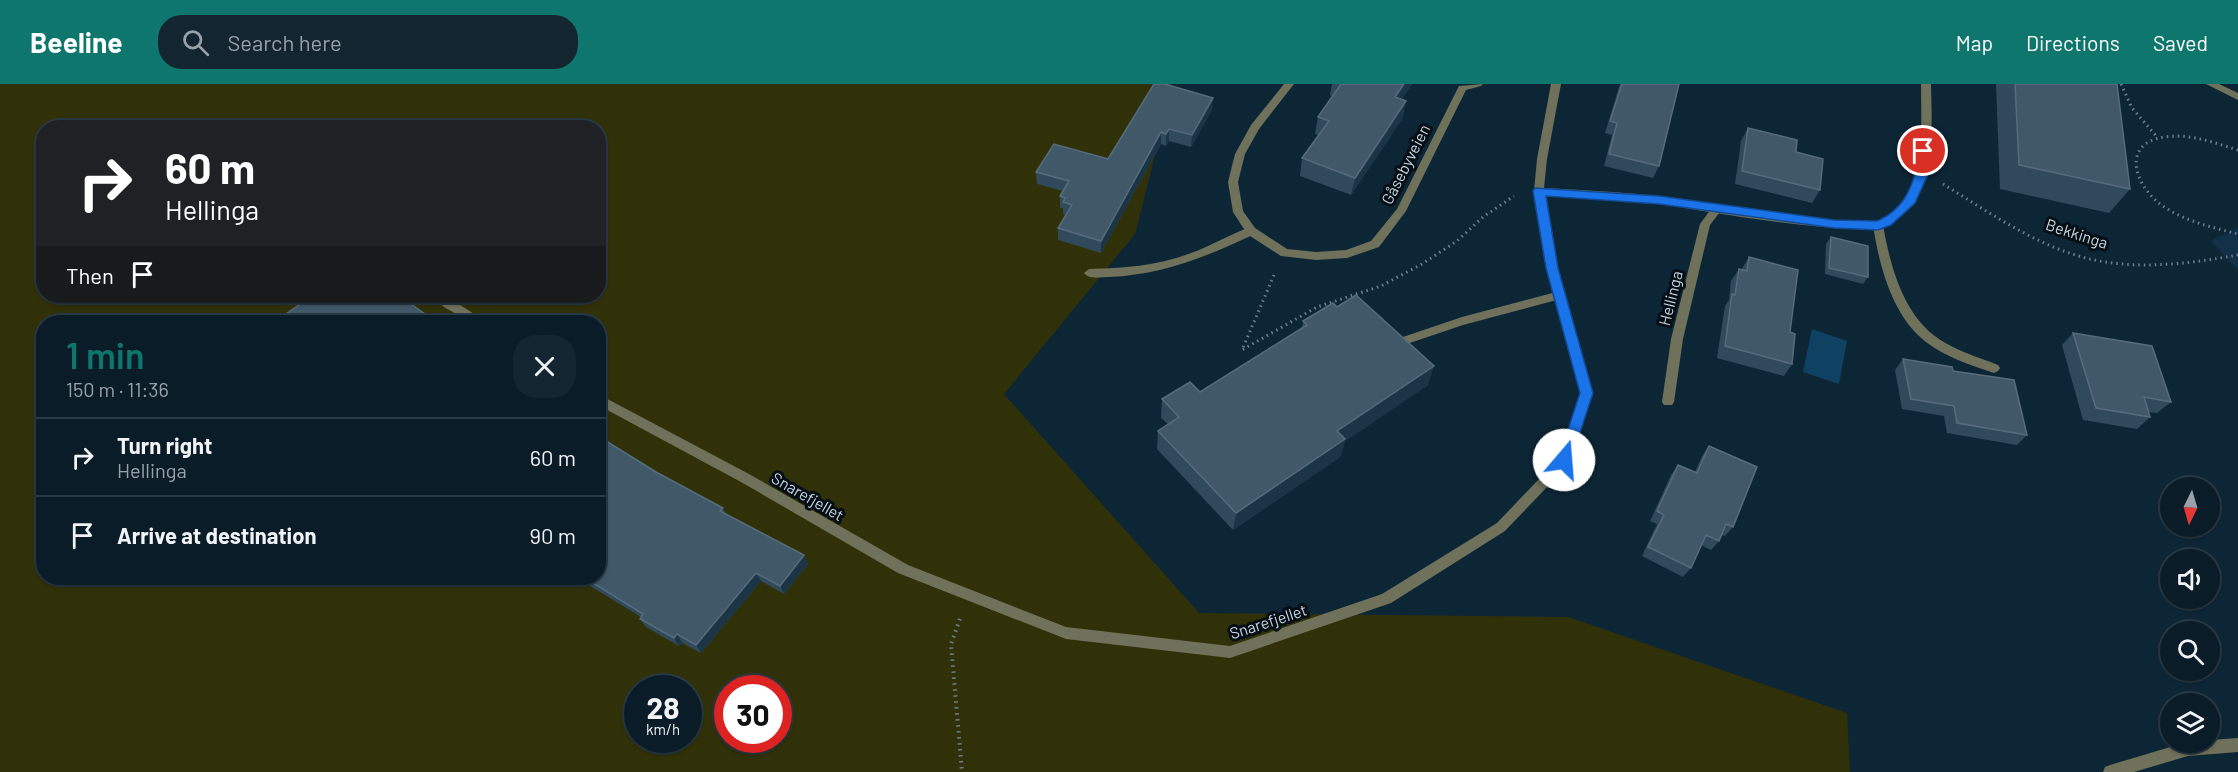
<!DOCTYPE html>
<html lang="en">
<head>
<meta charset="utf-8">
<style>
	:root { --surface:#0a1c28; --page:#132530; --text:#f1f3f6; --muted:#99a1a8; --line:#2a3a45; --accent:#0f766e }
	body { margin:0; font-family:Barlow,sans-serif; background:var(--page); color:var(--text); height:100vh; display:flex; flex-direction:column; font-size:22px; white-space:nowrap }
	* { box-sizing:border-box; margin:0 }
	p { font-size:20px; color:var(--muted) }
	.icon { flex:none; width:33px; height:33px; fill:none; stroke:currentColor; stroke-width:2; stroke-linecap:round; stroke-linejoin:round }
	.map { position:relative; flex:1; overflow:hidden }
	.drawer { position:absolute; left:36px; top:231px; width:570px; height:270px; display:flex; flex-direction:column; background:var(--surface); border-radius:24px; box-shadow:0 2px 4px #0004,0 0 0 2px var(--line) }
	.drawer>* { flex:none }
	.banner { position:absolute; left:36px; top:36px; width:570px; height:183px; border-radius:24px; box-shadow:0 2px 4px #0004,0 0 0 2px var(--line); background:#202124; color:#fff; overflow:hidden }
	.needle { width:39px; rotate:185deg }
	.controls { position:absolute; left:2160px; top:393px; display:grid; gap:12px }
	.controls a { display:grid; place-items:center; width:60px; height:60px; border-radius:50%; background:var(--surface); box-shadow:0 2px 4px #0004,0 0 0 2px var(--line); font-size:30px }
	.speed { position:absolute; left:624px; top:591px; display:flex; gap:12px; font-size:30px; font-weight:700; text-align:center }
	.speed>* { display:grid; place-content:center; width:78px; height:78px; border-radius:50%; background:var(--surface); box-shadow:0 2px 4px #0004,0 0 0 2px var(--line); line-height:1 }
	.speed small { font-size:15px; font-weight:400 }
	.speed .limit { border:9px solid #d22; background:#fff; color:#111 }
	.pin { position:absolute; display:grid; place-items:center; width:51px; height:51px; color:#fff; margin:-26px; border:3px solid #fff; border-radius:50%; box-shadow:0 2px 6px #0007 }
	.me { position:absolute; width:66px; margin:-33px; rotate:18deg; stroke-linejoin:round; filter:drop-shadow(0 0 4px #0008) }
	.turn { display:flex; align-items:center; gap:21px; height:126px; padding:0 30px; font-size:27px }
	.turn .icon { width:78px; height:78px; stroke-width:2.5 }
	.turn b { display:block; font-size:42px; line-height:51px }
	.then { display:flex; align-items:center; height:57px; padding:0 30px; background:#0003; gap:12px; font-size:22px }
	.round { display:grid; place-items:center; flex:none; width:63px; height:63px; border-radius:24px; background:var(--page) }
	.overview { display:flex; align-items:center; justify-content:space-between; height:102px; padding:0 30px }
	h1 { font-size:36px; font-weight:600; line-height:45px; color:var(--accent) }
	ul { padding:0; list-style:none }
	li { display:flex; align-items:center; gap:18px; height:78px; padding:0 30px; border-top:2px solid var(--line) }
	li div { flex:1 }
	li b { display:block; font-size:22px }
	li em { font-style:normal }
	header { display:flex; align-items:center; gap:36px; box-sizing:border-box; height:84px; padding:0 30px; background:var(--accent); color:#fff }
	header strong { font-size:28px }
	nav { display:flex; gap:33px; margin-inline-start:auto; font-size:21px }
	.search { width:420px; height:54px; background:var(--page); display:flex; align-items:center; gap:15px; box-sizing:border-box; padding:0 21px; border-radius:24px; color:var(--muted); font-size:22px }
	.map>svg:first-child { display:block }
</style>
</head>
<body>
<header>
<strong>Beeline</strong>
<div class="search"><svg class="icon" aria-label="search" viewBox="0 0 24 24"><circle cx="10" cy="10" r="6"/><path d="M15 15l6 6"/></svg>Search here</div>
<nav><a>Map</a><a>Directions</a><a>Saved</a></nav>
</header>
<div class="map">
<svg width="2238" height="688" viewBox="0 0 2238 688">
	<rect width="100%" height="100%" fill="#0d2636"/>
	<!-- built -->
	<path fill="#123146" d="M2238 144V186L2211 157Z"/>
	<!-- green -->
	<path fill="#303109" fill-rule="evenodd" d="M0 0H1173L1135 150 1004 310 1199 529 1568 533 1847 629 1850 688H0ZM44 44H598V212H44ZM44 238H598V494H44ZM638 604H688V656H638ZM728 604H778V656H728Z"/>
	<!-- water -->
	<path fill="#0e4162" d="M1812 245 1847 257 1839 300 1803 288Z"/>
	<g fill="none" stroke-linecap="round" stroke-linejoin="round">
		<!-- path-far1 -->
		<g stroke="#6b7e8c" stroke-width="3" stroke-dasharray="1.5 4" stroke-linecap="butt">
			<path d="M2121 0 2132 24 2158 54"/>
			<path d="M2238 66C2215 59 2189 49 2165 53 2121 59 2134 100 2160 120 2183 137 2211 143 2238 150"/>
			<path d="M1943 100C1987 127 2032 159 2082 173 2132 187 2188 180 2238 171"/>
			<path d="M1274 191 1242 266 1317 223 1381 202 1422 180 1457 157 1483 133 1514 112"/>
		</g>
		<!-- path -->
		<path stroke="#6b7e8c" stroke-width="4" stroke-dasharray="1.5 4.5" stroke-linecap="butt" d="M960 535 951 560 962 688"/>
		<!-- service -->
		<g fill="#6f715a" fill-rule="evenodd">
			<path d="M2206 0H2219L2238 9V16Z"/>
			<path d="M1718 120 1723 124 1710 141 1683 255 1674 318 1672 321H1664L1662 318 1671 255 1700 140 1714 121Z"/>
			<path d="M1878 137 1883 141C1890 181 1903 231 1939 255 1957 267 1978 273 1998 281L2000 284 1998 287 1994 289C1971 281 1945 273 1926 258 1892 232 1879 181 1873 141Z"/>
			<path d="M1251 143 1255 144 1256 147 1255 150C1208 172 1162 191 1109 193 1101 193 1089 196 1084 189L1089 185C1124 184 1158 182 1191 169 1211 162 1230 150 1251 143Z"/>
			<path d="M1560 207 1564 208 1566 211 1564 214 1463 241 1404 261 1398 257 1400 254 1462 233Z"/>
			<path d="M2238 654V668L2188 672 2134 688H2103L2105 683 2110 681 2187 658H2210V656Z"/>
		</g>
		<!-- minor -->
		<g fill="#6f715a" fill-rule="evenodd">
			<path d="M1284 0H1294L1259 45 1245 70 1238 98 1243 127 1255 144 1287 165 1316 168 1346 166 1371 157 1397 125 1459 2 1483 0 1481 2 1466 6 1406 127 1379 163 1347 174 1316 176 1281 172 1247 150 1233 128 1228 98 1235 70 1251 41Z"/>
			<path d="M1551 0H1561L1547 75 1544 104C1582 106 1620 108 1658 112 1717 119 1775 131 1834 136 1848 137 1870 141 1884 134 1927 112 1921 40 1921 0H1931C1932 47 1937 108 1892 138 1864 158 1700 125 1658 120 1621 116 1583 114 1545 111L1557 184 1593 309 1569 380 1505 447 1391 519 1230 574 1066 555 898 489 741 398 598 321V310L749 390 908 481 1066 543 1230 562 1382 510 1497 439 1560 373 1581 309 1547 184 1534 107 1537 75Z"/>
			<path d="M431 212H445L448 214 452 212H464L457 219 482 235 484 238H470L444 223Z"/>
		</g>
	</g>
	<!-- wall -->
	<g fill="#314a5b">
		<path d="M1154 0 1212 26 1191 63 1169 57 1166 62 1161 60 1101 169 1058 156V144L1066 131 1063 130V124H1060V112L1063 107 1037 100 1036 88 1108 75Z"/>
		<path d="M1332 0H1412L1401 16 1406 17 1402 35 1351 111 1300 92 1302 74 1319 51 1315 50 1318 33 1332 12 1330 11Z"/>
		<path d="M1620 0H1679L1659 82 1653 94 1604 82 1612 51 1605 49Z"/>
		<path d="M1996 0H2117L2130 105 2109 129 2000 105Z"/>
		<path d="M1748 44 1796 68 1820 106 1812 119 1735 100 1741 57Z"/>
		<path d="M1831 153 1868 193 1863 200 1825 190 1826 160Z"/>
		<path d="M1749 173 1790 248 1792 280 1784 292 1717 274 1725 222 1729 216 1731 197 1739 185 1741 186Z"/>
		<path d="M1303 237 1428 301 1345 357 1340 373 1233 446 1157 365 1158 347 1168 340 1161 334 1162 315 1200 308 1302 244Z"/>
		<path d="M2073 249 2171 318 2157 329 2149 328 2150 333 2137 345 2083 336 2062 261Z"/>
		<path d="M1903 275 1953 287 2027 351 2017 361 1947 349 1944 332 1902 325 1895 286Z"/>
		<path d="M1709 362 1733 443 1725 452 1721 451 1719 457 1711 466 1701 461 1691 484 1683 493 1642 472 1657 440 1650 437 1671 391 1678 381 1695 388 1702 372Z"/>
		<path d="M656 388 723 424 726 430 804 471 808 480 784 510 761 497 701 569 682 559 679 562 646 543 640 535 641 533 577 494H598Z"/>
	</g>
	<!-- shaded-wall -->
	<g fill="#1c3546">
		<path d="M1404 0H1412L1391 31 1395 13Z"/>
		<path d="M1213 14 1212 26 1191 63 1192 51Z"/>
		<path d="M1406 17 1402 35 1351 111 1355 94Z"/>
		<path d="M1169 45V57L1166 62V50Z"/>
		<path d="M1161 48V60L1101 169V157Z"/>
		<path d="M1434 282 1428 301 1345 357 1340 373 1233 446 1236 429 1337 347Z"/>
		<path d="M804 471 808 480 784 510 780 502Z"/>
		<path d="M756 489 761 497 701 569 696 561Z"/>
		<path d="M677 550 682 559 679 562 674 554Z"/>
	</g>
	<!-- building -->
	<g fill="#415869" stroke="#566c7c" stroke-width="1.5">
		<path d="M1154 0H1165L1213 14 1192 51 1169 45 1166 50 1161 48 1101 157 1058 144 1072 121 1063 118 1065 114 1060 112 1069 97 1036 88 1054 60 1108 75Z"/>
		<path d="M1341 0H1404L1395 13 1406 17 1355 94 1302 74 1329 37 1318 33Z"/>
		<path d="M1622 0H1679L1659 82 1609 70 1617 39 1610 37Z"/>
		<path d="M2015 0H2117L2130 105 2019 81Z"/>
		<path d="M1748 44 1797 56 1796 68 1823 75 1820 106 1742 87Z"/>
		<path d="M1831 153 1868 162V193L1829 184Z"/>
		<path d="M1749 173 1798 186 1790 248 1795 250 1792 280 1725 262 1732 210 1735 211 1739 185 1747 187Z"/>
		<path d="M1356 211 1434 282 1337 347 1345 355 1236 429 1158 347 1179 333 1162 315 1190 298 1200 308 1307 241 1303 237 1333 219 1337 223Z"/>
		<path d="M312 212H400L436 238H291L283 232Z"/>
		<path d="M2073 249 2152 262 2171 318 2144 313 2150 333 2096 324Z"/>
		<path d="M1903 275 1952 283 1953 287 2014 296 2027 351 1957 339 1954 322 1911 315Z"/>
		<path d="M598 352 656 388 723 424 720 427 804 471 780 502 756 489 696 561 677 550 674 554 640 535 643 530 585 494H598Z"/>
		<path d="M1709 362 1757 383 1733 443 1726 440 1719 457 1706 451 1691 484 1648 463 1664 431 1657 427 1678 381 1697 389Z"/>
	</g>
	<!-- route -->
	<path fill="#1a73e8" stroke="#114b97" stroke-width="1.5" d="M1923 63 1929 67V88L1915 119 1891 141 1878 146 1834 144 1659 120 1546 112 1558 184 1593 309 1571 376 1569 380H1560L1558 376 1580 309 1546 184 1533 107 1535 104 1659 112 1834 136 1877 137C1906 125 1917 96 1918 67Z"/>
	<g text-anchor="middle" dominant-baseline="central" stroke-width="6" stroke-linejoin="round" paint-order="stroke">
		<!-- street labels -->
		<g font-size="16" fill="#c7d5e1" stroke="#050e15">
			<text transform="translate(1405 80) rotate(-63)">Gåsebyveien</text>
			<text transform="translate(2077 149) rotate(18)">Bekkinga</text>
			<text transform="translate(1670 214) rotate(-76)">Hellinga</text>
			<text transform="translate(808 412) rotate(30)">Snarefjellet</text>
			<text transform="translate(1268 537) rotate(-18)">Snarefjellet</text>
		</g>
	</g>
</svg>
<div class="controls">
<a><svg class="needle" viewBox="-14 -14 28 28"><path d="M0-13l5 13h-10z" fill="#e53935"/><path d="M0 13l5-13h-10z" fill="#99a1a8"/></svg></a>
<a><svg class="icon" aria-label="sound" viewBox="0 0 24 24"><path d="M4 9h4l5-4v14l-5-4H4zM17 9q2 3 0 6"/></svg></a>
<a><svg class="icon" aria-label="search" viewBox="0 0 24 24"><circle cx="10" cy="10" r="6"/><path d="M15 15l6 6"/></svg></a>
<a><svg class="icon" aria-label="layers" viewBox="0 0 24 24"><path d="M12 4l9 5-9 5-9-5zM3 14l9 5 9-5"/></svg></a>
</div>
<div class="speed"><div>28<small>km/h</small></div><div class="limit">30</div></div>
<div class="pin" style="left:1923px;top:67px;background:#d93025"><svg class="icon" aria-label="arrive" viewBox="0 0 24 24"><path d="M6 21V4h12l-3 4 3 4H6"/></svg></div>
<svg class="me" style="left:1564px;top:376px" viewBox="-20 -20 40 40"><circle r="19" fill="#fff"/><path d="M0-13L10 11 0 6-10 11z" fill="#1a73e8"/></svg>
<div class="banner">
<div class="turn"><svg class="icon" aria-label="right" viewBox="0 0 24 24"><path d="M7 20v-9h11M14 6l5 5-5 5"/></svg><div><b>60 m</b>Hellinga</div></div>
<div class="then">Then<svg class="icon" aria-label="arrive" viewBox="0 0 24 24"><path d="M6 21V4h12l-3 4 3 4H6"/></svg></div>
</div>
<section class="drawer">
<div class="overview"><div><h1>1 min</h1><p>150 m · 11:36</p></div><a class="round"><svg class="icon" aria-label="close" viewBox="0 0 24 24"><path d="M6 6l12 12M18 6L6 18"/></svg></a></div>
<ul>
<li><svg class="icon" aria-label="right" viewBox="0 0 24 24"><path d="M7 20v-9h11M14 6l5 5-5 5"/></svg><div><b>Turn right</b><p>Hellinga</p></div><em>60 m</em></li>
<li><svg class="icon" aria-label="arrive" viewBox="0 0 24 24"><path d="M6 21V4h12l-3 4 3 4H6"/></svg><div><b>Arrive at destination</b></div><em>90 m</em></li>
</ul>
</section>
</div>
</body>
</html>
